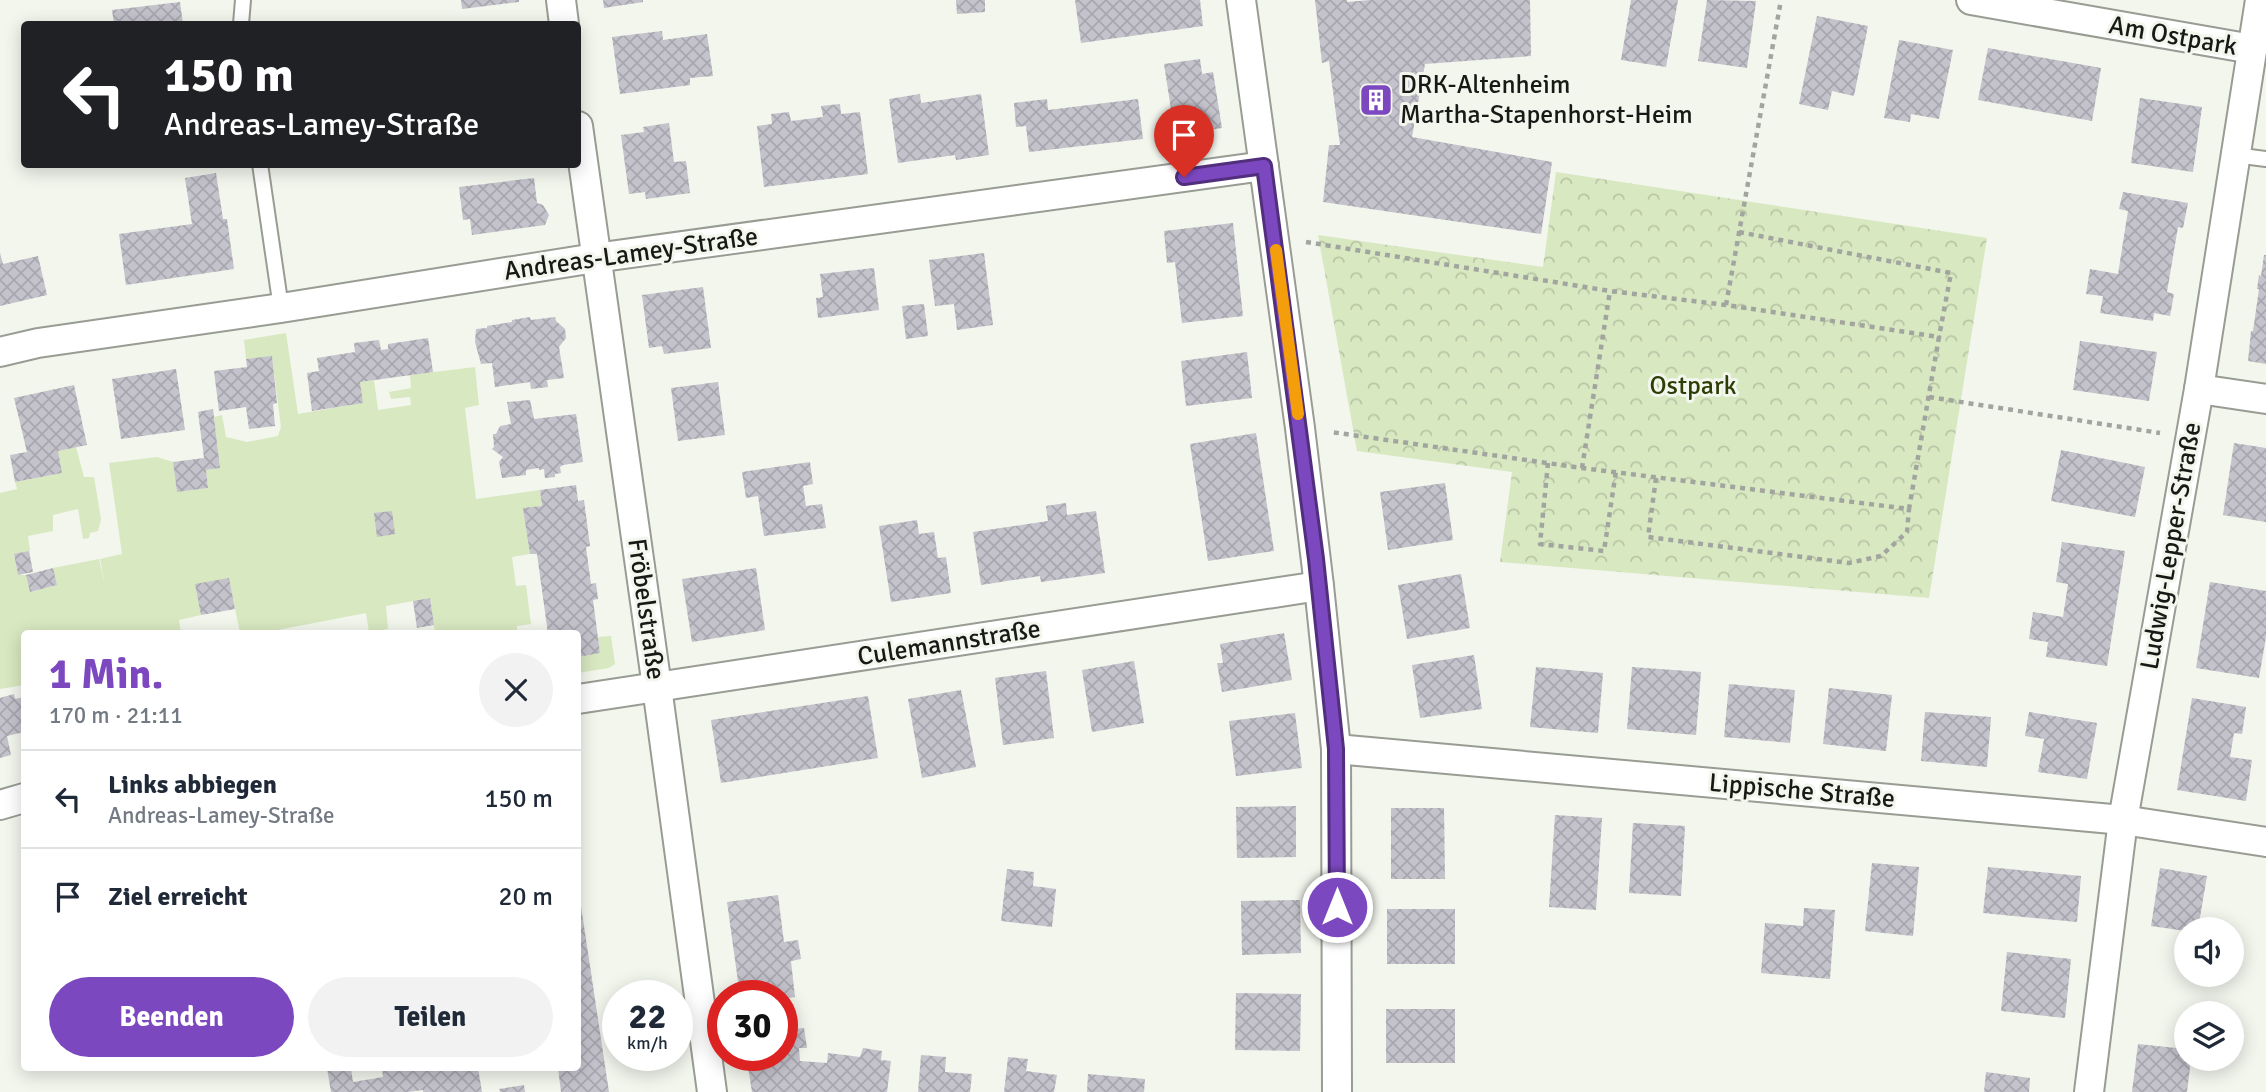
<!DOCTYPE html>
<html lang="de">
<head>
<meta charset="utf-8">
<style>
	:root { --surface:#fff; --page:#f2f2f3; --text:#1f2937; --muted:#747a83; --line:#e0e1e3; --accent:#7c48c0 }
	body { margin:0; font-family:Signika,sans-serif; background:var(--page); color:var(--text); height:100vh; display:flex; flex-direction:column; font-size:26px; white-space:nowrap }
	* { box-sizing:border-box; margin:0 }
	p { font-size:23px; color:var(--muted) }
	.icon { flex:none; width:38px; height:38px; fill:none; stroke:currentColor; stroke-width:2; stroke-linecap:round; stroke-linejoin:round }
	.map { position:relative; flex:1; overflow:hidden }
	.panel { position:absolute; left:21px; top:630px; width:560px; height:441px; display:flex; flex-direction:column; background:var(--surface); border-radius:7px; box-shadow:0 4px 18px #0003 }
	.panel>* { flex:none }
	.hud { position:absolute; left:21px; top:21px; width:560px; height:147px; border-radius:7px; box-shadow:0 4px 18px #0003; background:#202124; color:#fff; overflow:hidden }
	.buttons { position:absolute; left:2174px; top:917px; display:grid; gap:14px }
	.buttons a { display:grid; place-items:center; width:70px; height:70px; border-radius:50%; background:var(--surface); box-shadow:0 4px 18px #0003; font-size:35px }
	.speed { position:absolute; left:602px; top:980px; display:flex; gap:14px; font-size:35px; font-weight:700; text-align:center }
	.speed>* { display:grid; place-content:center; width:91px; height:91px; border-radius:50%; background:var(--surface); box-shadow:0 4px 18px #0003; line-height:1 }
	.speed small { font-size:18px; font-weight:400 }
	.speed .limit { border:10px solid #d22; background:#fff; color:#111 }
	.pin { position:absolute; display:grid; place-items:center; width:60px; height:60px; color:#fff; margin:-72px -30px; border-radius:50% 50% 50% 0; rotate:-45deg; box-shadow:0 0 7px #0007 }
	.pin .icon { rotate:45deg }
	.me { position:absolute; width:77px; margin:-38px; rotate:0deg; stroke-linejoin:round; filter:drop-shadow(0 0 5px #0008) }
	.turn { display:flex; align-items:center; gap:24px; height:147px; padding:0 28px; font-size:32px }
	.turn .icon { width:91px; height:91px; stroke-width:2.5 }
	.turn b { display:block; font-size:49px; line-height:60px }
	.round { display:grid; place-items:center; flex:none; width:74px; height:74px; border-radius:37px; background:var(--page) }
	.head { display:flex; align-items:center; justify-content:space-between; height:119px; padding:0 28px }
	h1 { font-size:42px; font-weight:800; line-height:52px; color:var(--accent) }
	.primary-button { display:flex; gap:14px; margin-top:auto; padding:14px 28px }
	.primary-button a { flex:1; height:80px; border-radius:42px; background:var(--accent); color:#fff; font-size:28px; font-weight:800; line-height:80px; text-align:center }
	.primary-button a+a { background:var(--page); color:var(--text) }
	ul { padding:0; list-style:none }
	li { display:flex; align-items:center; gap:21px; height:98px; padding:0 28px; border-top:2px solid var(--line) }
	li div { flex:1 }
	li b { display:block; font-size:26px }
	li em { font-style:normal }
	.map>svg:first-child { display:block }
</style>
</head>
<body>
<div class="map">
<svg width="2266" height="1092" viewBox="0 0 2266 1092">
	<defs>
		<pattern id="park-crowns" width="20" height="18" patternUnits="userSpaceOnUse" patternTransform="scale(1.75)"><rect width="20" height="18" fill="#d8e8c1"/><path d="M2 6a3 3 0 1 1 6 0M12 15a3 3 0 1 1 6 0" fill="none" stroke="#b9c6a5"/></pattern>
		<pattern id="building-cross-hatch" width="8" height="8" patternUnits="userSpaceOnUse" patternTransform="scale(1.75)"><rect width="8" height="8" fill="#c4c2cb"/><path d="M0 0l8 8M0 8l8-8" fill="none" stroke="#a8a6ae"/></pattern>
	</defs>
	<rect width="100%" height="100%" fill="#f2f6ed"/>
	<!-- grass -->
	<g fill="#d8e8c1">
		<path d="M286 333 298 414 362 403 360 382 374 380 378 410 411 405 410 397 391 399 389 392 411 388 410 375 475 367 479 405 465 408 476 499 540 490 542 506 524 509 530 554 512 557 516 586 526 585 531 624 517 626V633H435L430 598 386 606 388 629 369 632 366 613 262 633H240L229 579 201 615 179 620 181 633 24 634V685L0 689V493L17 489 15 482 62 473 58 451 76 447 84 477H94L101 519 98 531 90 533 89 538 83 539 78 509 53 515V531L28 536 30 551 14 555 18 575H26L31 592 57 585 53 568 99 559 105 586 100 559 122 554 109 463 157 457 173 462 177 492 208 488 206 470 220 468 214 417 222 415 226 437 247 442 278 436 281 427 272 357 246 359 244 340Z"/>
		<path d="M611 636 615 664 609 668 578 673V657L600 653 598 637Z"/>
	</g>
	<!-- park -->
	<path fill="url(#park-crowns)" d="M1556 172 1987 238 1929 598 1500 562 1512 472 1357 451 1318 235 1543 267Z"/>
	<!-- building -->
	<g fill="url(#building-cross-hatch)">
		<path d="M461 0H519V2L462 9Z"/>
		<path d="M603 0H643V2L604 8Z"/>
		<path d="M956 0H985V12L957 14Z"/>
		<path d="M1075 0H1200L1203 26 1081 43Z"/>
		<path d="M1315 0H1347V2L1370 0H1530L1531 56 1425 64 1412 137 1552 162 1541 234 1323 202 1329 145H1340L1329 61 1322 63Z"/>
		<path d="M1631 0H1678L1666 67 1621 60Z"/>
		<path d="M1707 0 1756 1 1747 68 1698 61Z"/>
		<path d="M180 2 183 24H114L112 10Z"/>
		<path d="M1817 16 1868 26 1854 96 1832 91 1828 110 1799 104Z"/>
		<path d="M662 31 663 40 707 34 713 76 690 78V85L620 94 612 37Z"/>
		<path d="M1899 40 1953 50 1939 119 1911 114 1910 122 1884 118Z"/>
		<path d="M1988 48 2101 68 2092 121 1978 100Z"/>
		<path d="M1200 59 1202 74 1213 72 1222 128 1175 135 1164 64Z"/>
		<path d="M920 94 921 103 981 94 989 155 956 160 955 155 898 163 889 99Z"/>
		<path d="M2140 98 2202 107 2193 172 2131 163Z"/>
		<path d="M1047 99 1048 110 1138 99 1143 139 1029 152 1026 126 1016 127 1014 103Z"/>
		<path d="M840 104 841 114 860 112 868 174 764 187 757 126 772 124 771 114 789 112 791 121 823 117 821 106Z"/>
		<path d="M669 123 674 162 686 161 690 193 646 199 645 192 629 194 621 135 644 132 643 127Z"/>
		<path d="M216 173 223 219H227L234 269 126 285 119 234 192 224 185 178Z"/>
		<path d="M534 178 537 203 543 205 549 215 545 225 472 235 470 219 463 220 459 187Z"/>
		<path d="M2123 192 2188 203 2183 228 2178 227 2167 292 2174 294 2170 316 2154 313 2153 321 2100 313 2103 296 2086 294 2090 269 2118 274 2128 211 2119 209Z"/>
		<path d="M1233 223 1243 316 1182 323 1175 262 1167 263 1164 231Z"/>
		<path d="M0 253 3 264 38 256 47 295 0 306Z"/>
		<path d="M984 253 993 325 957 330 954 304 935 306 929 260Z"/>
		<path d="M2264 255H2266V364L2248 361 2251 331H2253L2259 289H2257L2259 275 2261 276Z"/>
		<path d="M874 268 879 310 818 318 816 298 823 297 820 274Z"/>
		<path d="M703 287 711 348 664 354 662 346 649 348 642 295Z"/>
		<path d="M924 304 928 336 906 339 902 306Z"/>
		<path d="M530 317 531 320 555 317 556 321 565 329 566 338 559 347 564 378 547 380 548 387 531 389 530 382 495 387 492 363 481 364 475 342 476 329 487 328V326L512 322V320Z"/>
		<path d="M428 338 433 372 360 382 363 403 312 411 307 373 319 371 317 358 355 352 354 343 379 340 381 350 388 349V344Z"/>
		<path d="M2080 341 2157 352 2149 401 2073 390Z"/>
		<path d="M1247 352 1252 398 1186 406 1181 361Z"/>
		<path d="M272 356 277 403 273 404 275 426 249 429 246 407 219 411 214 371 247 367 246 359Z"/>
		<path d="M176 369 185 430 121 439 112 379Z"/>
		<path d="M718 382 725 435 678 441 671 388Z"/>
		<path d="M74 385 87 445 58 451 62 473 15 482 10 455 27 452 14 398Z"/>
		<path d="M530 400 534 419 576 414 583 462 563 465 560 467 561 473 555 474V477L545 478 544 469 539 470V468L526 470V475L502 478 499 462 503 457 492 449 494 447 493 434H496L500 426 511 424 507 402Z"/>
		<path d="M213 409 220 468 206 470 208 488 177 492 173 462 204 458 198 412Z"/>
		<path d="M1256 433 1274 551 1208 561 1190 444Z"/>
		<path d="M2234 443 2266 448V522L2223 515Z"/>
		<path d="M2061 450 2145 467 2135 517 2051 501Z"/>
		<path d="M810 462 813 484 803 486 806 506 822 504 826 528 764 536 758 496 746 498 742 472Z"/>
		<path d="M1445 483 1453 540 1388 550 1380 492Z"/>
		<path d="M576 485 578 501 584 500 590 546 586 547 591 584 596 583 598 599 593 600 600 653 578 657V634H548L537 554H530L523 508 542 506 540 490Z"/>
		<path d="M1066 503 1067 515 1096 511 1105 573 1041 582 1040 576 981 585 973 532 1048 521 1046 506Z"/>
		<path d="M392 511 395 534 377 537 374 513Z"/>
		<path d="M917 520 919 534 934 532 938 558 946 557 951 593 891 602 879 526Z"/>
		<path d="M2062 542 2125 551 2107 666 2046 657 2048 642 2029 639 2033 612 2063 617 2068 584 2056 582Z"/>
		<path d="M29 551 33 572 18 575 14 554Z"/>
		<path d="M53 568 57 585 30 592 26 575Z"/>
		<path d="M756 568 765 630 692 642 682 579Z"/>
		<path d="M1461 574 1470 628 1407 639 1398 585Z"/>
		<path d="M229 578 235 609 201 615 195 584Z"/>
		<path d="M2210 582 2266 591V637L2259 678 2196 668Z"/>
		<path d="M430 598 434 625 417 628 413 601Z"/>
		<path d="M1284 633 1292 680 1222 692 1217 663H1223L1220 644Z"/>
		<path d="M1474 655 1482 709 1420 718 1412 665Z"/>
		<path d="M1134 661 1144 723 1092 732 1082 670Z"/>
		<path d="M1536 667 1603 673 1598 733 1530 727Z"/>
		<path d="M1632 667 1701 672 1696 735 1627 729Z"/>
		<path d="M1046 671 1054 738 1003 745 995 678Z"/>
		<path d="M1729 684 1795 690 1790 743 1724 737Z"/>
		<path d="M1829 688 1892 695 1886 751 1823 744Z"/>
		<path d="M961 690 976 767 922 778 908 699Z"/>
		<path d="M14 694 15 699 24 697V732L7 736 11 755 0 758V698Z"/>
		<path d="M868 696 878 758 721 783 711 720Z"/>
		<path d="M2192 698 2246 707 2242 734 2234 733 2230 757 2252 760 2246 801 2177 790Z"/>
		<path d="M1925 712 1991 717 1987 767 1921 761Z"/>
		<path d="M2029 712 2097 723 2087 779 2038 772 2044 739 2025 736Z"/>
		<path d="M1295 713 1302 768 1236 776 1229 721Z"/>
		<path d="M1296 806V857L1237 858 1236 807Z"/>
		<path d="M1391 808H1444L1445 879H1391Z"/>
		<path d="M1555 815 1602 818 1596 910 1549 907Z"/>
		<path d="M1633 823 1685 826 1681 896 1629 893Z"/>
		<path d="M1872 863 1919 867 1913 936 1865 931Z"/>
		<path d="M1988 867 2081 876 2077 922 1983 913Z"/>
		<path d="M2160 868 2207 876 2198 929H2186V931L2151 926Z"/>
		<path d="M1007 869 1034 872 1033 886 1056 889 1052 927 1001 921Z"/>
		<path d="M578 893H579L609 1092H561L558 1068H578Z"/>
		<path d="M778 895 784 942 798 940 801 959 791 961 795 997 782 999V996H740L727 902Z"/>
		<path d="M1300 900 1301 953 1242 955 1241 901Z"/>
		<path d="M1804 908 1835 910 1830 979 1761 973 1765 923 1803 926Z"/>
		<rect x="1387" y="909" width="68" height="55"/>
		<path d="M2007 952 2071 959 2065 1018 2001 1011Z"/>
		<path d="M1236 993 1301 994 1300 1051 1235 1050Z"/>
		<rect x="1386" y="1009" width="69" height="54"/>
		<path d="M804 1028 807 1048H799L800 1061 827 1063 828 1053 860 1057 863 1048 882 1051 881 1060 891 1061 887 1092H752L746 1055H782V1030Z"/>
		<path d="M2138 1044 2186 1049V1059H2191L2187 1092H2132Z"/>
		<path d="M921 1055 946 1057 945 1072 972 1074 970 1092H918Z"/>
		<path d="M1008 1057 1028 1059 1026 1071 1057 1075 1054 1092H1004Z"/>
		<path d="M327 1068H351L353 1082 383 1077 382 1068H423L424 1069 478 1068 482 1092H423V1090L409 1092H331Z"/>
		<path d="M1986 1072 2030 1078 2029 1092H1984Z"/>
		<path d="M1088 1074 1145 1079 1144 1092H1087Z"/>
		<path d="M524 1085 525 1092H500L499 1089Z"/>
	</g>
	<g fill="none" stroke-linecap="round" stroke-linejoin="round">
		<defs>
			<g id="service">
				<path d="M241 24 243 0"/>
				<path d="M2235 155 2266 159"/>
				<path d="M260 164 281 308"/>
			</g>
			<g id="minor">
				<path d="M561 0 564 24"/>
				<path d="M1241 0 1300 428 1319 586 1336 749 1337 1092"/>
				<path d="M1971 0 2252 49"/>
				<path d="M578 126 657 687 712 1092"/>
				<path d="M0 352 38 343 281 308 595 258 1264 166"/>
				<path d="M2199 389 2266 399"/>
				<path d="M578 699 1319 586"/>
				<path d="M1336 749 2123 820 2266 842"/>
				<path d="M0 805 24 798"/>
				<path d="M2089 1092 2123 820 2199 389 2260 0"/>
			</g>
		</defs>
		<!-- service casing -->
		<use href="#service" stroke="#989c93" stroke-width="18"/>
		<!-- minor casing -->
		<use href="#minor" stroke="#989c93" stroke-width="32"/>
		<!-- path -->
		<g stroke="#a2a59f" stroke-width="4.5" stroke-dasharray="5 5" stroke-linecap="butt">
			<path d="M1739 232 1951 273 1939 337"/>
			<path d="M1306 242 1610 291 1726 305 1939 337 1909 509 1582 468 1331 432"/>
			<path d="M1726 305 1781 0"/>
			<path d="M1929 397 2160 433"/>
			<path d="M1548 463 1540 544 1604 551 1616 471"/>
			<path d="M1582 468 1610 291"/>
			<path d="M1656 478 1648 537 1849 563 1881 556 1907 532 1909 509"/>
		</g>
		<!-- service -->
		<use href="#service" stroke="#fff" stroke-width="14"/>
		<!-- minor -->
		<use href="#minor" stroke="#fff" stroke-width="28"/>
	</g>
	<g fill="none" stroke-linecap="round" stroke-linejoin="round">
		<defs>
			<path id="route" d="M1184 177 1264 166 1316 559 1336 749 1337 907"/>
		</defs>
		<!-- route casing -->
		<use href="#route" stroke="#512f7d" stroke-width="18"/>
		<!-- route -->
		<use href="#route" stroke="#7c48c0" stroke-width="12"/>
		<!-- slow -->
		<path stroke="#f59e0b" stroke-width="12" d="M1276 250 1298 414"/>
	</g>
	<!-- icons -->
	<defs>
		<symbol id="building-square" viewBox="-11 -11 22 22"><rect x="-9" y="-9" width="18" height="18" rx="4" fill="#7c48c0" stroke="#f2f6ed"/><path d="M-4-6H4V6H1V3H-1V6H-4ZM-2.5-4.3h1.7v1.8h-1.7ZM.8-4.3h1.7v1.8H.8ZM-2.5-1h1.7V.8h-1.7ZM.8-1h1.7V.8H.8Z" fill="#fff"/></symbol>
	</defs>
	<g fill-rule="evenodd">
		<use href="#building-square" x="1357" y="81" width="38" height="38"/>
	</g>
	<g text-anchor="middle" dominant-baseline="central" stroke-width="6" stroke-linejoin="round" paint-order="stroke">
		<!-- street labels -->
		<g font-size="26" fill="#181916" stroke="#f2f6ed">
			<text transform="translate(2173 36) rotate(10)">Am Ostpark</text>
			<text transform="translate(631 254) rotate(-8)">Andreas-Lamey-Straße</text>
			<text transform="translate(2171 546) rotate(-80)">Ludwig-Lepper-Straße</text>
			<text transform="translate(646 609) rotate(82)">Fröbelstraße</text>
			<text transform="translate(949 643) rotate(-9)">Culemannstraße</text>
			<text transform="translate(1802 791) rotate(5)">Lippische Straße</text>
		</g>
		<!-- poi labels -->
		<g font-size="26" fill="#181916" stroke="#f2f6ed" text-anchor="start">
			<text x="1400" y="85">DRK-Altenheim<tspan x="1400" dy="30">Martha-Stapenhorst-Heim</tspan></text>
		</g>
		<!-- park labels -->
		<g font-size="26" fill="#2d3d05" stroke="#f2f6ed">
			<text x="1693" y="386">Ostpark</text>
		</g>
	</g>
</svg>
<div class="buttons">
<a><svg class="icon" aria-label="sound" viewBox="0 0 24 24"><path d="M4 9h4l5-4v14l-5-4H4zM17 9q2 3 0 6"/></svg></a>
<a><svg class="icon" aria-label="layers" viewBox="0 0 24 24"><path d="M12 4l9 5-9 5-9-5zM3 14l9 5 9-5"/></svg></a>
</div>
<div class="speed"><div>22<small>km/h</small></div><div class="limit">30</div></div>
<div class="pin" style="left:1184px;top:177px;background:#d93025"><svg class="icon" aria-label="arrive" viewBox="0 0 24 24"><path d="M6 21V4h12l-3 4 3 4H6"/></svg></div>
<svg class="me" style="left:1337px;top:907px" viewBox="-20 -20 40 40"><circle r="17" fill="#7c48c0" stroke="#fff" stroke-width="3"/><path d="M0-11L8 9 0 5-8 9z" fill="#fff"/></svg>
<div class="hud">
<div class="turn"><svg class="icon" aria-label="left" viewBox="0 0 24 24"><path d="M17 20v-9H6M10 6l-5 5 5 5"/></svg><div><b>150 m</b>Andreas-Lamey-Straße</div></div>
</div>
<section class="panel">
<div class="head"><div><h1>1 Min.</h1><p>170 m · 21:11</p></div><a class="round"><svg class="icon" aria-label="close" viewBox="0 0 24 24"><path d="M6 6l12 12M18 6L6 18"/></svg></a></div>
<ul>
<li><svg class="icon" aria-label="left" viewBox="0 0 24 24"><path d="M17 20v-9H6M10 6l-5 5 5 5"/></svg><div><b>Links abbiegen</b><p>Andreas-Lamey-Straße</p></div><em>150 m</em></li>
<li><svg class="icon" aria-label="arrive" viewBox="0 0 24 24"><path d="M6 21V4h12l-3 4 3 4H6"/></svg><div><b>Ziel erreicht</b></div><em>20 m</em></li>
</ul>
<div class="primary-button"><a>Beenden</a><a>Teilen</a></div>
</section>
</div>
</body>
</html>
